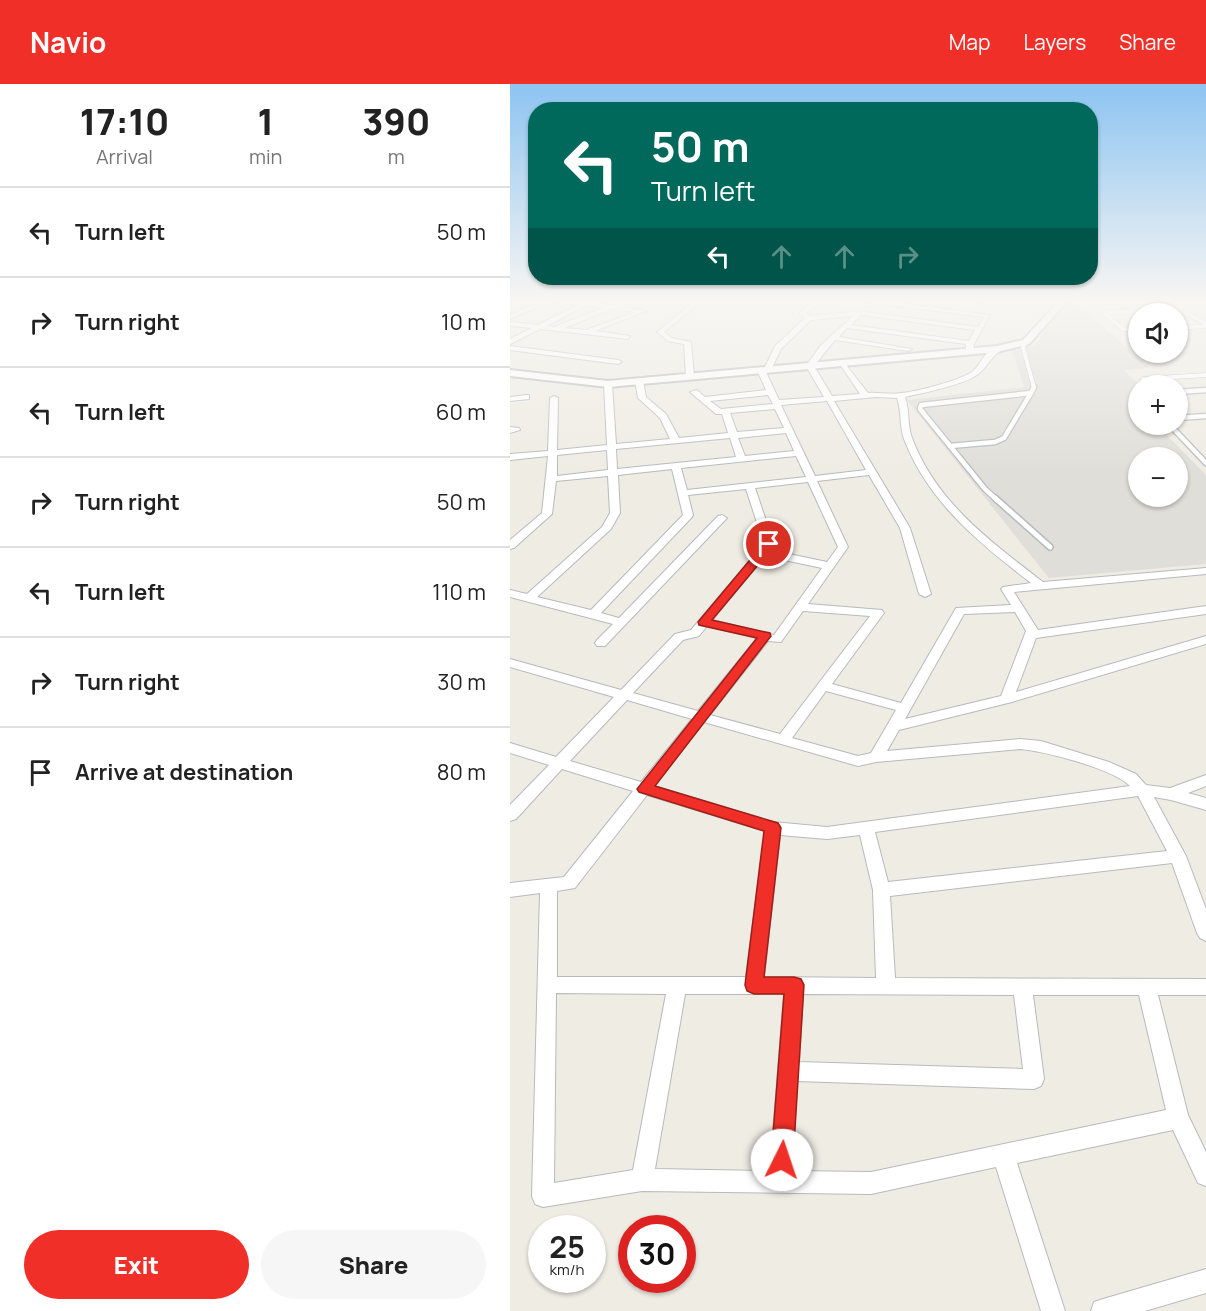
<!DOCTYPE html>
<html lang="en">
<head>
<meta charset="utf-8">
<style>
	:root { --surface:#fff; --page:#f6f6f6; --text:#222; --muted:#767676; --line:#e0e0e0; --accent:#f03028 }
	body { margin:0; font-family:Manrope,sans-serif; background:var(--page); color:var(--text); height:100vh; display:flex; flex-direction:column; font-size:22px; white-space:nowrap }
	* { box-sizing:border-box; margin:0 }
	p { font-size:20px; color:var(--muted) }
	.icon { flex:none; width:33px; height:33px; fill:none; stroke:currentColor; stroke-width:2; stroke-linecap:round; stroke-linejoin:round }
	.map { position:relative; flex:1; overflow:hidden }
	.sheet { display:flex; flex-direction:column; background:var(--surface); width:510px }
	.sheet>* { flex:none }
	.top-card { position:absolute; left:18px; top:18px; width:570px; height:183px; border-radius:24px; box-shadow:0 2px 4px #0004; background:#00695c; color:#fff; overflow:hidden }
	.tools { position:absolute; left:618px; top:219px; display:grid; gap:12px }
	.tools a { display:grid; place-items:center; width:60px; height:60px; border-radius:50%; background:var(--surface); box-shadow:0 2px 4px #0004; font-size:30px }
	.speed { position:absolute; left:18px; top:1131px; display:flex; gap:12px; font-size:30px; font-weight:700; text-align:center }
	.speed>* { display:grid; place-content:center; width:78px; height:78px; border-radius:50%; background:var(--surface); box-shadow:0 2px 4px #0004; line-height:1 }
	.speed small { font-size:15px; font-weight:400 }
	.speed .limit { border:9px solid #d22; background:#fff; color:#111 }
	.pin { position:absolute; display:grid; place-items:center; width:51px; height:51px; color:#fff; margin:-26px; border:3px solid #fff; border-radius:50%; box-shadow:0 2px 6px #0007 }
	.me { position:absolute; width:66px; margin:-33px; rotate:4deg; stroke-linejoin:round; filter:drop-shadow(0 0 4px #0008) }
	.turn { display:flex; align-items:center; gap:21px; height:126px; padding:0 24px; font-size:27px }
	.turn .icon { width:78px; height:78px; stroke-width:2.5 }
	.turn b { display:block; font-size:42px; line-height:51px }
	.lanes { display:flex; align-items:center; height:57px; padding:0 24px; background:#0003; justify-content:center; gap:30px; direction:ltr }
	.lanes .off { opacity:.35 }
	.eta { display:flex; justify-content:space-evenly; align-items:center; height:102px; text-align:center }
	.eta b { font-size:36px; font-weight:800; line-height:42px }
	.cta { display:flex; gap:12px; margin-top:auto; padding:12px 24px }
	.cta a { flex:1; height:69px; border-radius:36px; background:var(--accent); color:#fff; font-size:24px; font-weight:800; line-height:69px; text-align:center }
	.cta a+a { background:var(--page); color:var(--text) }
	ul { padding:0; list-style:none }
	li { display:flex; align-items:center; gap:18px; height:90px; padding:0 24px; border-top:2px solid var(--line) }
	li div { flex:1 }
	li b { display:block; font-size:22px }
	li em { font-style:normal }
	header { display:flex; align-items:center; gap:36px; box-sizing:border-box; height:84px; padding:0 30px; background:var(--accent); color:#fff }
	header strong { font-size:28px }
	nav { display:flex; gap:33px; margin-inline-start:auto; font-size:21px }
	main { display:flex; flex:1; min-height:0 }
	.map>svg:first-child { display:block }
</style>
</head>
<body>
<header>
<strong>Navio</strong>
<nav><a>Map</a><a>Layers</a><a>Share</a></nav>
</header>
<main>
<section class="sheet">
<div class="eta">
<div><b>17:10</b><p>Arrival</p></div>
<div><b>1</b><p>min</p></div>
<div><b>390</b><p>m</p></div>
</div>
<ul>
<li><svg class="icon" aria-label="left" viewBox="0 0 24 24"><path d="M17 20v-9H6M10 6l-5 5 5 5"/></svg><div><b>Turn left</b></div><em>50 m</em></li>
<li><svg class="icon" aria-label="right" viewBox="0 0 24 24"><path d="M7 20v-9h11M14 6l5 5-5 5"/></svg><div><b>Turn right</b></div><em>10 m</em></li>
<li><svg class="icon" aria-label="left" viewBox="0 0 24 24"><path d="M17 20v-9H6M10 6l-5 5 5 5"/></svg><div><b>Turn left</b></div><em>60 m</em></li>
<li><svg class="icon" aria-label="right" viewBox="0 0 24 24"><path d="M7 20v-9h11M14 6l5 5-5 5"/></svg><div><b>Turn right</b></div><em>50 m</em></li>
<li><svg class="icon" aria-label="left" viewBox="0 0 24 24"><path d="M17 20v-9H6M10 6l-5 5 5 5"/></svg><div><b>Turn left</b></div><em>110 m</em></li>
<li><svg class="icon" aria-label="right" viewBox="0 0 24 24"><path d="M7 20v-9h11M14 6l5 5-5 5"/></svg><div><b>Turn right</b></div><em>30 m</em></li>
<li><svg class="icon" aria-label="arrive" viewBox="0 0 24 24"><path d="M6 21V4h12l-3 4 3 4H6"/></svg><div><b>Arrive at destination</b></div><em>80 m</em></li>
</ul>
<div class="cta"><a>Exit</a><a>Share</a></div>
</section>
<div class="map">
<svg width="696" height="1227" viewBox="0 0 696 1227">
	<rect width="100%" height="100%" fill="#efece4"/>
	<!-- industrial -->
	<path fill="#e0ded8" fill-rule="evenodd" d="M563 216 640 284 613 286 630 301 628 302V340L647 341 696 391V480L539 494 397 316 514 303 501 263H524L552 222ZM628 374H668V412H628Z"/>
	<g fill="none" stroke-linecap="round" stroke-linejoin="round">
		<defs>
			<g id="service-far2">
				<path d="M668 244 696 242"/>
				<path d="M628 246 613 245 594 229 670 225 696 240"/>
				<path d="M516 258 513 263 524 304"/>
				<path d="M638 302 633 295 696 291"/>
			</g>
			<g id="service-far1">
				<path d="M668 308 696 306"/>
				<path d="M668 334 696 332"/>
				<path d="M659 340 696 379"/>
				<path d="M440 362 485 358 494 354 521 309"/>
				<path d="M487 416 475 405 410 325 411 321 521 309 524 303"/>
			</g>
			<path id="service" d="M485 414 540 463"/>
			<g id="minor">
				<path d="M25 215H42L101 221 115 215H122L109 222 136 227 85 247 120 252 118 255 30 245 0 260V255L22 244 0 242V238L28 241 67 221 39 218 0 235V231L30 217ZM75 222 93 224 44 243 37 242ZM102 225 125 228 76 246 54 244Z"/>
				<path d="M187 215H194L154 248 162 254 181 258 184 293 180 295 176 293 174 260 158 257 147 248Z"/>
				<path d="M307 215H314L296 229 300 232 349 227 468 243 474 233 348 217 345 215H360L480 231 464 260 463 270 456 268V260L337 244 329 253 402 265 398 267 325 256 304 282 322 312 350 310 329 279 333 277 358 309C369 308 380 311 391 309 406 308 452 296 463 287 472 280 475 263 490 263V267C481 273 476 285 467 291 453 301 413 309 395 313 400 327 397 341 402 354 426 418 481 458 533 498L696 484V490L504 508 528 546 696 522V530L526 554 506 608 696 552V560L502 618 389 646 377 667 510 655 531 657 599 678 626 690 636 701 660 704 696 691V702L678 709 696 714V726L661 716 644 713 676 772 696 825V857L690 854 687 849 662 779 380 812 385 894 696 895V911H648L678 1031 696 1068V1102L688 1099 663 1046 507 1079 555 1227H531L486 1083 361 1110 132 1107 33 1123 25 1120 22 1112 30 809 0 813V799L54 793 123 707 52 685 6 735 0 737V721L39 681 0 669V659L46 673 104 613 0 583V575L111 606 165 550 181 546 254 460 236 405 178 411 183 431 182 433 91 529 109 534 208 432 212 431 217 434 95 562H87L85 559 87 556 103 540 0 513V506L17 510 92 443 100 429 98 392 46 397 42 430 4 464 0 465V456L32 429 38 372 0 376V370L38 367 40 314 44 312 48 314 47 366 97 361 94 300 98 298 102 300 106 360 160 355 150 334 128 314 125 297 129 295 133 297 136 313 156 330 169 354 218 349 212 330H206L180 308 187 306 195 313 256 306 247 286 254 285 265 262 295 234 290 230V228ZM351 231 465 246 459 257 341 241ZM343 232 311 261 296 282 314 313 269 316 256 288 261 286 271 265 301 236ZM258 311 263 320 211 325 200 317ZM366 313 387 314C392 328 389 342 394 355 418 418 469 459 521 499L493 503 491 505 501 521 446 524 391 619 322 600 374 529 372 526 298 520 338 463 307 397 359 391 390 444 409 510 415 513 421 510 400 444 324 317ZM317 317 356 386 305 392 271 321ZM265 325 274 344 227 348 220 329ZM276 349 284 367 235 372 228 354ZM220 354 226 373 107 385 106 365ZM97 366 98 386 47 392V371ZM286 372 296 393 177 406 171 384ZM162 385 173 431 81 526 27 513 101 445 110 429 108 391ZM298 398 328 463 317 478 260 466 264 460 245 404ZM255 472 312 484 264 551 202 536ZM293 527 360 532 270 650 200 631 258 557 271 558ZM505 528 516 547 491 612 395 635 454 530ZM197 542 247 554 188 627 123 609 173 556 189 552ZM316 607 386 626 361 669 348 672 282 654ZM117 616 182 635 131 698 60 677ZM194 638 348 682 366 678 510 665C534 667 604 685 620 702L317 743 263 738 144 702ZM137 711 255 747 236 893H47V807L65 804ZM628 712 657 767 378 798 365 748ZM270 751 317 755 350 751 363 806 366 894 254 893ZM46 909 156 910 123 1086 44 1099ZM175 910H274L260 1087 145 1085ZM293 910 504 911 513 985 289 978ZM523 911H629L656 1026 361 1088 282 1087 287 997 524 1005 531 1002 534 995Z"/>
				<path d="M455 215H470L476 217 473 219Z"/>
				<path d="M0 262 108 276 112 278 108 280 0 266Z"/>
				<path d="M16 311H19V315L0 317V313Z"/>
				<path d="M0 343 9 344 10 346 0 349Z"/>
				<path d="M696 1185V1209L635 1227H581L584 1218 593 1215Z"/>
			</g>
			<path id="tertiary" d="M551 215H559L519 260 487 268 98 303 0 292V286L98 297 487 262 513 256Z"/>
		</defs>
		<!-- service-far2 casing -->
		<use href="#service-far2" stroke="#b6babe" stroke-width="5"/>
		<!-- service-far1 casing -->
		<use href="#service-far1" stroke="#b6babe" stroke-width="7"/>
		<!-- service casing -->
		<use href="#service" stroke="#b6babe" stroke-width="8"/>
		<!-- minor casing -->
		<use href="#minor" stroke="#b6babe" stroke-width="2"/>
		<!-- tertiary casing -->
		<use href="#tertiary" stroke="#b6babe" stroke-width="4"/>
		<!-- service-far2 -->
		<use href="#service-far2" stroke="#fff" stroke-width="4"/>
		<!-- service-far1 -->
		<use href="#service-far1" stroke="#fff" stroke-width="4.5"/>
		<!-- service -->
		<use href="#service" stroke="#fff" stroke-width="5"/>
		<!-- minor -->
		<use href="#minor" fill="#fff" fill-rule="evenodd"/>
		<!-- tertiary -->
		<use href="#tertiary" fill="#fff" fill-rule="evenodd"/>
	</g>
	<!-- sky -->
	<linearGradient id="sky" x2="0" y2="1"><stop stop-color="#8dc4f1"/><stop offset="0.56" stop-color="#f8f6f3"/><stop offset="1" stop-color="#f8f6f3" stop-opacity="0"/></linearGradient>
	<rect width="696" height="387" fill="url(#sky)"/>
	<!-- route -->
	<path fill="#f03028" stroke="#9c1f1a" stroke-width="1.5" d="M259 457 263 458V463L202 536 260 549 261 552 145 702 268 739 271 744 254 893H284L291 895 294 901 283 1076 280 1083 272 1087 264 1083 261 1076 274 910H244L237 907 235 901 254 747 129 708 127 705 247 554 189 541 188 538 255 458Z"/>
</svg>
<div class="tools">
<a><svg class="icon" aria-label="sound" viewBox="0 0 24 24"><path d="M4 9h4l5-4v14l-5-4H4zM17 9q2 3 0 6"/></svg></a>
<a>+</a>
<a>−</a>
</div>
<div class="speed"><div>25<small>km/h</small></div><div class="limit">30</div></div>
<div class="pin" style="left:259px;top:460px;background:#d93025"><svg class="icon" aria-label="arrive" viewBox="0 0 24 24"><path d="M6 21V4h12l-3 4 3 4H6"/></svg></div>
<svg class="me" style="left:272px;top:1076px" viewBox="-20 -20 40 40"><circle r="19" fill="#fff"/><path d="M0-13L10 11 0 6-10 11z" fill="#f03028"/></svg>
<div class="top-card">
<div class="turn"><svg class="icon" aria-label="left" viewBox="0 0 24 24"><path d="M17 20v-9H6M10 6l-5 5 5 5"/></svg><div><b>50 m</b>Turn left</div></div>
<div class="lanes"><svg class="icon" aria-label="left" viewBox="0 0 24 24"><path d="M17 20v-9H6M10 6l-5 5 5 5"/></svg><svg class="icon off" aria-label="ahead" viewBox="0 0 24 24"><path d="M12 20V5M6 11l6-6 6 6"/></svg><svg class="icon off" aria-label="ahead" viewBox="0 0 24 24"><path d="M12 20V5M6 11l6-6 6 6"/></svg><svg class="icon off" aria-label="right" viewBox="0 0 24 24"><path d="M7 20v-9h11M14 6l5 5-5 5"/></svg></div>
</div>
</div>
</main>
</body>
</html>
